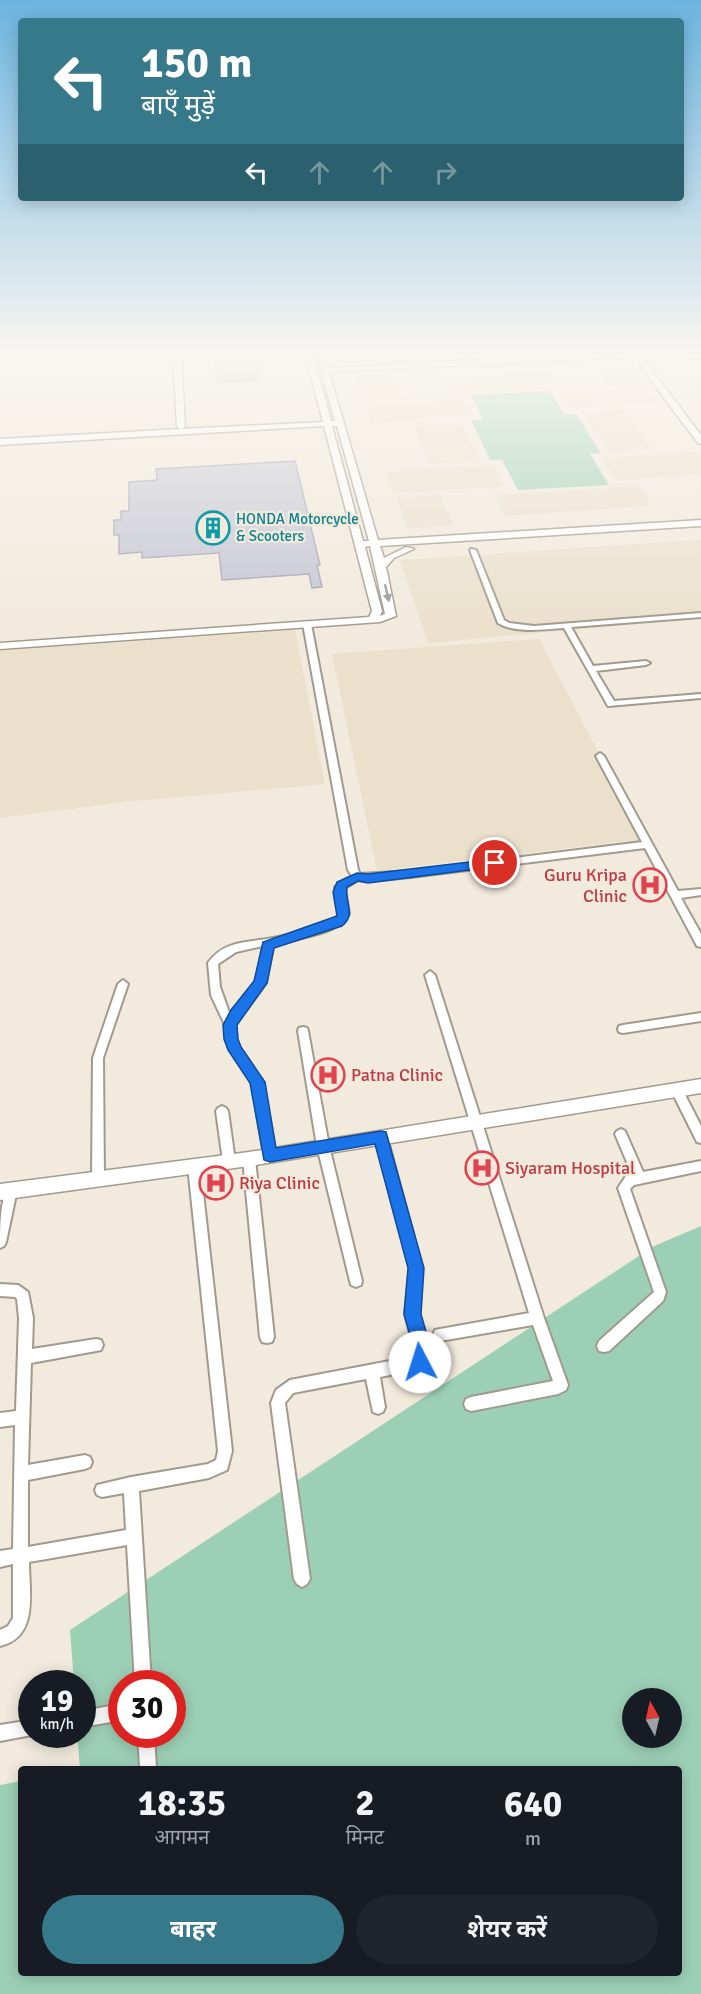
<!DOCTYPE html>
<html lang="hi">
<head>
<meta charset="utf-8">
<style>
  :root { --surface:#171b24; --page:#20242c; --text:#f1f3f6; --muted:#9ea1a6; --accent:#36798a }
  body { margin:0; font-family:Signika,"Noto Sans Devanagari",sans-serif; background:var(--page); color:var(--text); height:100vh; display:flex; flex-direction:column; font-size:22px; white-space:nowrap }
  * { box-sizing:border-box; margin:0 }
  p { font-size:20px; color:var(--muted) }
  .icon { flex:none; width:33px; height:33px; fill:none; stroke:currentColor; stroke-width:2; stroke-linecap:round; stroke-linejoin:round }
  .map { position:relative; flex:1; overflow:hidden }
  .side { position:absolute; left:18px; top:1766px; width:664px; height:210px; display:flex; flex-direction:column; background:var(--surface); border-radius:6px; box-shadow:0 3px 15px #0003 }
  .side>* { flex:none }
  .hud { position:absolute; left:18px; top:18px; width:666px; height:183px; border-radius:6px; box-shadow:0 3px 15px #0003; background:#36798a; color:#fff; overflow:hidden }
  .needle { width:39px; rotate:352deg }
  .tools { position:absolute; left:622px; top:1688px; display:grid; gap:12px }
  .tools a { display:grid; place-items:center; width:60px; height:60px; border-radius:50%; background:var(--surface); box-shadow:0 3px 15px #0003; font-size:30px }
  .speed { position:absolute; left:18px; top:1670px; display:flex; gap:12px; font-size:30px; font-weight:700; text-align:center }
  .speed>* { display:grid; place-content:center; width:78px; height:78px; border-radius:50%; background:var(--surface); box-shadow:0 3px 15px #0003; line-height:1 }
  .speed small { font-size:15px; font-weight:400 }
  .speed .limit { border:9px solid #d22; background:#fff; color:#111 }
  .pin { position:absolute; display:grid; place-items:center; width:51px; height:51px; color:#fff; margin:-26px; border:3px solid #fff; border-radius:50%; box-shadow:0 2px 6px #0007 }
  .me { position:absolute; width:66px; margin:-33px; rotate:355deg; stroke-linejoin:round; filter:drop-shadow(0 0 4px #0008) }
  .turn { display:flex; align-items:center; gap:21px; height:126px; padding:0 24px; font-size:27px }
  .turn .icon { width:78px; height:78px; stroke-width:2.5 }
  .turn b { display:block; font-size:42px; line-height:51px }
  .lanes { display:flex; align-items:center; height:57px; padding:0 24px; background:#0003; justify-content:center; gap:30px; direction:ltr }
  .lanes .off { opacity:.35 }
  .eta { display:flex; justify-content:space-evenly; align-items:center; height:102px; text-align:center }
  .eta b { font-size:36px; font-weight:700; line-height:42px }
  .cta { display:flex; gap:12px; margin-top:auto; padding:12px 24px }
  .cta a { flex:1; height:69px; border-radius:36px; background:var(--accent); color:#fff; font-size:24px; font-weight:700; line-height:69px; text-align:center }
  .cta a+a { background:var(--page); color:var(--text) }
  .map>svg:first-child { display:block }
</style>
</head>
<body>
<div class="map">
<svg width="701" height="1994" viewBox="0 0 701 1994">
  <rect width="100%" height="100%" fill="#f1eadd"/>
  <path fill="#eae0cc" d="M626,360L646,385L610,387L592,362Z
    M550,372L560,388L454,394L446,378Z
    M396,373L407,400L364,402L355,376Z
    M647,388L660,404L569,409L558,393Z
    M463,399L471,416L371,422L365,404Z
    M623,410L651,449L610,452L583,413Z
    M461,422L480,461L430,464L415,425Z
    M698,452L701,456V475L615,480L601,458Z
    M494,465L504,486L394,493L386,472Z
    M639,486L652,506L505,516L495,495Z
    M440,495L453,525L407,529L397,498Z
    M701,540V618L428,643L400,560Z
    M295,630L325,784L123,802L0,818V651Z
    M539,639L644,839L377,871L332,654Z"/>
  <path fill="#9cd0b6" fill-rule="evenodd" d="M550,391L564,415L576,414L601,453L590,454L609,485L518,490L502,460H490L471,420L483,419L471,395Z
    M701,1226V1994H0V1785L21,1781V1972H680V1768H80L77,1734H82V1683H74L70,1630L654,1246ZM122,1683H172V1734H122ZM633,1698H672V1737H633Z"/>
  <path fill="#c4c5d3" stroke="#a3a5b2" stroke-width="1.5" d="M216,353H249V355L261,356L262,364H258L260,380L218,382L217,369H215L212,354Z
    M295,461L320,565H317L322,587L312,588L309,574L222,580L219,553L142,558V552L119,554V535H114V520H121V511H129V482L157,480L156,469Z"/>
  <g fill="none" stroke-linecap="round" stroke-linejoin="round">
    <defs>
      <path id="street" d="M471,549L476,550L504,620L509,623L534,626L701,613V617L571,627L593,666L646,661L650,663L646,665L596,671L614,701L701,694V698L608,706L564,628C544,629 516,634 498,623L470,550Z
        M304,622L311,624L358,870L360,874L411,871L642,842L596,756L600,753L604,756L678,891L701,889V895L681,898L701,934V947L697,946L645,848L411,877L368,881L358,880L345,888L349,914C333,939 297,934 273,947L266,983L235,1025L236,1039L240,1048L263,1082L276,1155L274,1159L270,1160L266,1159L264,1155L252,1083L230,1050L226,1039L225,1025L211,995L208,963C224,940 248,943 273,938C290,935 312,929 328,923L336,918L339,914L335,887L352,876L348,870L303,624ZM263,946L256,982L230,1015L220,987L218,964L236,952Z
        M430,971L435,975L544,1318L568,1385L566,1390L558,1394L471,1411L466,1409L464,1404L466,1399L471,1397L553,1381L533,1325L440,1341L435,1340L433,1335L435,1330L440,1329L529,1313L425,975Z
        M123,980L128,984L103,1058L104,1179L102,1183L98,1184L94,1183L92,1179L93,1058L118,984Z
        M701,1013V1021L623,1033L619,1032L618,1029L619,1026L623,1025Z
        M303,1027L307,1028L308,1031L329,1146L362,1281L361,1285L356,1287L351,1285L350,1281L317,1146L298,1031L299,1028Z
        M677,1085L681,1087L701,1126V1143L697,1142L671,1090L673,1087Z
        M222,1106L226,1108L228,1111L235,1161L233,1165L229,1166L225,1165L223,1161L216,1111L218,1108Z
        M621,1129L625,1131L643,1172L701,1161V1171L634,1185L630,1189L666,1292L663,1301L609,1351L604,1352L599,1351L597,1346L599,1341L654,1292L618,1188L626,1176L632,1174L615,1134L617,1131Z
        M381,1132L385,1134L387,1137L422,1268L419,1314L430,1359L428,1364L416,1370L380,1377L385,1407L383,1412L378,1414L373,1412L366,1379L293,1393L285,1403L310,1579L307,1584L302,1587L297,1584L294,1579L271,1403L276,1390L290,1380L416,1356L405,1314L410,1268L375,1137L377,1134Z
        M249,1154L253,1155L255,1159L274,1337L272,1342L267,1343L262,1342L260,1337L243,1159L245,1155Z
        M194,1161L198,1162L200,1166L232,1451L227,1470L209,1478L139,1491L151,1683H135L127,1545L29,1562C29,1592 39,1637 0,1646V1630L8,1626L13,1618V1564L0,1567V1551L13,1549L15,1425L0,1427V1413L16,1411L19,1318L17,1299L15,1297L0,1296V1284L18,1285L28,1292L33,1318L32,1349L96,1339L101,1340L103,1345L101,1350L96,1351L31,1363L28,1465L85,1455L90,1457L92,1462L90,1467L85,1469L28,1480V1547L126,1530L124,1493L102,1497L97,1495L95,1490L97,1485L131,1477L208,1464L216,1460L218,1451L188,1166L190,1162Z
        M11,1185L15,1186L17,1190L6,1242L4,1246L0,1248C0,1227 0,1206 7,1186Z
        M122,1704V1720L82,1727V1711Z
        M32,1720V1734H37L0,1741V1725Z
        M138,1734H154L156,1768H140Z"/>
      <path id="secondary" d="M173,353H181L185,427L182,429L323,422L305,353H313L317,369L321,368L316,353H324L328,368L596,353L701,354V358L645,357L647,364L701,435V444L698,443L640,366L637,357L329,372L378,540L701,520V526L380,546L384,558L406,547L414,549L394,558L386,567L396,616L380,622L0,649V643L369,617L372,611L324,426L0,445V439L181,429L177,427ZM318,373H322L335,421H331ZM332,426H337L369,541H363ZM370,546L385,614L380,616L382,611L365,547Z
        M701,1079V1093L249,1166L0,1200V1184L249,1152Z"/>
    </defs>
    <use href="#street" stroke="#a19b8e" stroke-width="4"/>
    <use href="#secondary" stroke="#a19b8e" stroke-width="3"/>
    <use href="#street" fill="#fff" fill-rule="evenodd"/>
    <use href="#secondary" fill="#fff" fill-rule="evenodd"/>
  </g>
  <defs><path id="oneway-solid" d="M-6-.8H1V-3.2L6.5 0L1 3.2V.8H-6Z" transform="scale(1.5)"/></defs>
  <use fill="#999896" href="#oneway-solid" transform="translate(387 593) rotate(77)"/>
  <linearGradient id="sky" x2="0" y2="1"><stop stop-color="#6bb4df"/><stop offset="0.56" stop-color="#f9f6f0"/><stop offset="1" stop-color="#f9f6f0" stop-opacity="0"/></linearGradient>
  <rect width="701" height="632" fill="url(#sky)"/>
  <path fill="#1a73e8" stroke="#114b97" stroke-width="1.5" d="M495,859L500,860V866L368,883L358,881L347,887C344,903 357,914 342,926L274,948L267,983L237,1025L238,1039L241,1047L265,1082L276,1148L381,1131L386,1132L424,1268L421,1314L432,1353L427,1368L420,1370L414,1368L412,1362L415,1353L404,1314L408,1268L375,1144L270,1162L264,1160L250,1083L228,1050L224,1039L223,1025L231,1010L254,981L263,942L337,916L333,892L337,882L357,873L368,874Z"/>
  <defs>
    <symbol id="building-ring" viewBox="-11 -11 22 22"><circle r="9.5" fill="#f1eadd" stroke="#0f9aa8" stroke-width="1.5"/><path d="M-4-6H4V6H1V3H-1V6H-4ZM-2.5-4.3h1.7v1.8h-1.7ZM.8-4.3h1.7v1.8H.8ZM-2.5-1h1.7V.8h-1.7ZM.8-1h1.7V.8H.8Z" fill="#0f9aa8"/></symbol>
    <symbol id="hospital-ring" viewBox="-11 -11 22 22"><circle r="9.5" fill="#f1eadd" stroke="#e0444e" stroke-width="1.5"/><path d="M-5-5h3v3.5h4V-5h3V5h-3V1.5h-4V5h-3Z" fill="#e0444e"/></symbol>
  </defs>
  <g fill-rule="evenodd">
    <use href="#building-ring" x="194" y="509" width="38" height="38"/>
    <use href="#hospital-ring" x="631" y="866" width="38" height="38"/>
    <use href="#hospital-ring" x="309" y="1056" width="38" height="38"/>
    <use href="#hospital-ring" x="463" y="1149" width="38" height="38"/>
    <use href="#hospital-ring" x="197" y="1164" width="38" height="38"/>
  </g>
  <g text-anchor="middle" stroke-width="4.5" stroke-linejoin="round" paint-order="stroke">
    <g font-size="15" fill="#0d838f" stroke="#f1eadd" text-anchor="start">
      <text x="236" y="524">HONDA Motorcycle<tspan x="236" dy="17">&amp; Scooters</tspan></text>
    </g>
    <g font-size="18" fill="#be3a42" stroke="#f1eadd" text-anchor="start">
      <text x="627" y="881" text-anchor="end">Guru Kripa<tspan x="627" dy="21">Clinic</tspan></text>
      <text x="351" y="1081">Patna Clinic</text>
      <text x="505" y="1174">Siyaram Hospital</text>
      <text x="239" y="1189">Riya Clinic</text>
    </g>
  </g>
</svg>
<div class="tools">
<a><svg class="needle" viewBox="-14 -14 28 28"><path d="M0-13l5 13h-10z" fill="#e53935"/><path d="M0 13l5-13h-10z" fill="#9ea1a6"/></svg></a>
</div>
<div class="speed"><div>19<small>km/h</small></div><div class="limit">30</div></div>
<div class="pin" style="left:495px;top:863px;background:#d93025"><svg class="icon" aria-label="arrive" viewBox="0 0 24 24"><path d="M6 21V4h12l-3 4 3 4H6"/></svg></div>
<svg class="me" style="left:420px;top:1362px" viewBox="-20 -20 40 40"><circle r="19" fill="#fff"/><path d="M0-13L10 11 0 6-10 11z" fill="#1a73e8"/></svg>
<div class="hud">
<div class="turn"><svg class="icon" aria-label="left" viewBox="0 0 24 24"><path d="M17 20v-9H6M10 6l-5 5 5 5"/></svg><div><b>150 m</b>बाएँ मुड़ें</div></div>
<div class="lanes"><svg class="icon" aria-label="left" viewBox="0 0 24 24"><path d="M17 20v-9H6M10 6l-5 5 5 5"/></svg><svg class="icon off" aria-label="ahead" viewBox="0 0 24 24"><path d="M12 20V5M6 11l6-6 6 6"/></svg><svg class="icon off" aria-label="ahead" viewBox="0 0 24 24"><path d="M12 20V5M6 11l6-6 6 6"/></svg><svg class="icon off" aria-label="right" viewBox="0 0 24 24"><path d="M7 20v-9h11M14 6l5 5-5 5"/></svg></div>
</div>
<section class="side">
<div class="eta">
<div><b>18:35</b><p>आगमन</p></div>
<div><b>2</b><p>मिनट</p></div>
<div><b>640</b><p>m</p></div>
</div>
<div class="cta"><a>बाहर</a><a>शेयर करें</a></div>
</section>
</div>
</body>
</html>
